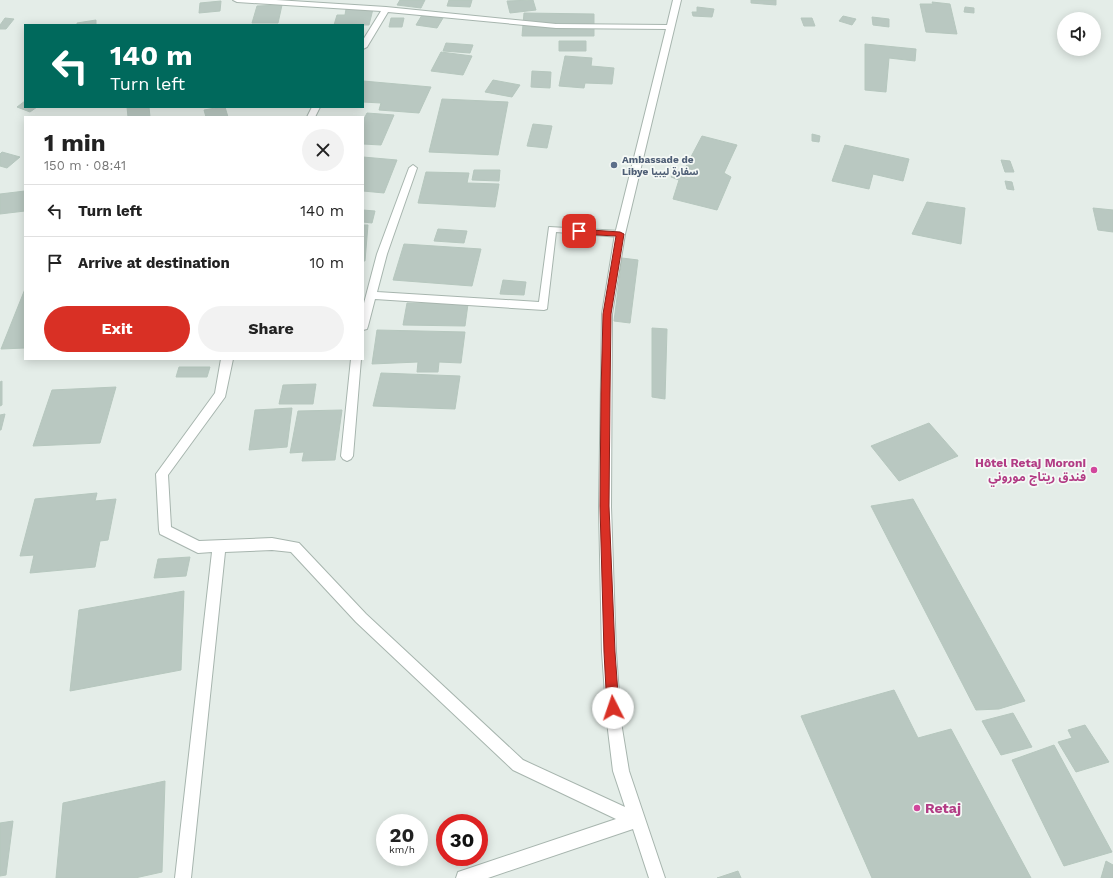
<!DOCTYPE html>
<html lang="en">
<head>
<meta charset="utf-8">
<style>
  :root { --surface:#fff; --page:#f2f2f2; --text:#222; --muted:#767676; --line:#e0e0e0; --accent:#d93025 }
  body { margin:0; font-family:"Work Sans","Noto Sans Arabic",sans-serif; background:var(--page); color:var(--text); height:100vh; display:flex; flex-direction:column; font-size:15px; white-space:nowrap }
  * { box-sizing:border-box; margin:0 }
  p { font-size:13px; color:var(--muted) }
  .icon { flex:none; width:22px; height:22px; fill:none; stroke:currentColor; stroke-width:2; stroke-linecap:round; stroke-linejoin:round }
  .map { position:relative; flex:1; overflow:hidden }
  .details { position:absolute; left:24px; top:116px; width:340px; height:244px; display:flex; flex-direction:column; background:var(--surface); border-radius:0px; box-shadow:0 2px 10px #0003 }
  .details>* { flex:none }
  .banner { position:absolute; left:24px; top:24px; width:340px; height:84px; border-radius:0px; box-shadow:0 2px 10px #0003; background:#00695c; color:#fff; overflow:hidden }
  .controls { position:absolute; left:1057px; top:12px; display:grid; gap:8px }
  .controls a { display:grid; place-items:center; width:44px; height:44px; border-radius:50%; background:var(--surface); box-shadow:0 2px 10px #0003; font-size:20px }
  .speed { position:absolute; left:376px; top:814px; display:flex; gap:8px; font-size:20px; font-weight:700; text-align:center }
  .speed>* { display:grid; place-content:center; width:52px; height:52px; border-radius:50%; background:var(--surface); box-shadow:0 2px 10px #0003; line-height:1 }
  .speed small { font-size:10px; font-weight:400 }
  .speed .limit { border:6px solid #d22; background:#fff; color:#111 }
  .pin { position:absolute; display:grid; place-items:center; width:34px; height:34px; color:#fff; margin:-17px; border-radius:8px; box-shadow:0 2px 6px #0006 }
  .me { position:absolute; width:44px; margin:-22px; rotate:356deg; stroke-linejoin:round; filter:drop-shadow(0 0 3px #0008) }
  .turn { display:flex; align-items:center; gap:14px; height:84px; padding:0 20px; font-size:18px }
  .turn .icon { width:52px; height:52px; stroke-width:2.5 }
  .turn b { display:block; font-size:28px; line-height:34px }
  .round { display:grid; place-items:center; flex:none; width:42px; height:42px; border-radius:21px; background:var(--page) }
  .summary { display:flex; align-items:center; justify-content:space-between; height:68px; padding:0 20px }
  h1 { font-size:24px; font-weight:700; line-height:30px }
  .button { display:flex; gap:8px; margin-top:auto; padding:8px 20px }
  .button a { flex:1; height:46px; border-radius:24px; background:var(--accent); color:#fff; font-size:16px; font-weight:700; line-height:46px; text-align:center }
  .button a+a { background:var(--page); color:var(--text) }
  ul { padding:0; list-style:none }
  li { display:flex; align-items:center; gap:12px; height:52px; padding:0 20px; border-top:1px solid var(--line) }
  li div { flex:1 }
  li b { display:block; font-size:15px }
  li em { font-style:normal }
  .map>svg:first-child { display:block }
</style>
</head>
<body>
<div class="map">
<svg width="1113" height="878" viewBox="0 0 1113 878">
  <rect width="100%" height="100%" fill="#e4ede8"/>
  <path fill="#b9c8c1" stroke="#b6c7be" d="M400,0H425L421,8L397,5Z
    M449,0H472L470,7L447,6Z
    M533,0L536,10L510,13L507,1Z
    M751,0H776V5L751,3Z
    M221,1L220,11L199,13L200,3Z
    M932,2L950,4L957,34L926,32L920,4H933Z
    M282,5L278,23H252L257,6Z
    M697,7L714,9L712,17L693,16L692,12H697Z
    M965,7L974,8V13L964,12Z
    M346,9H373L369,25H334L337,15H345Z
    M524,13L594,14V36H522Z
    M422,15L443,18L437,28L416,25Z
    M843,16L856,19L852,25L839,21Z
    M872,17L889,19V27L873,25Z
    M5,18L14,19L6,29H0V25Z
    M391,18H404L402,27H389Z
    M801,18H812L815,26H804Z
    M96,20V25H77V23Z
    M559,41H586V51H559Z
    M446,43L473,45L470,53L443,51Z
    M865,44L916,49L915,61L889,58L886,92L865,90Z
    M441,52L472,56L463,75L431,71Z
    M565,56L592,58L591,66L614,68L612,84L585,83L584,88L559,86Z
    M532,71L551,72L550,88L531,87Z
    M493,80L520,85L512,97L485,92Z
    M363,81L431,87L419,113L379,110L381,103L363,102Z
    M442,99L508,102L498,155L429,152Z
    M25,101V107H37L30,112L17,107Z
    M127,107H149L150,117H128Z
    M221,107H225L228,117H206L204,110Z
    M367,113L394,115L381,145L363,144V121Z
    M533,124L552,126L547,148L527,146Z
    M812,134L820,136L819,142L812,141Z
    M702,136L737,145L724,173L731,177L717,210L673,199L679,180L671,177L676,170L683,172Z
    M845,145L909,159L903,181L873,174L869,189L832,181Z
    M2,152L20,157L7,168L0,166V154Z
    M363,157L397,160L384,193L363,191Z
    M1001,160L1010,161L1014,172H1005Z
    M474,170H500L499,181L472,180Z
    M426,172L469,173L467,183L499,184L495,207L418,203Z
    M1005,181L1012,182L1014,190L1007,189Z
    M25,191V211L0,214V194Z
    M927,202L965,208L961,244L912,234Z
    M1093,208L1113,210V232L1098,230Z
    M363,210L375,211L372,223L363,222Z
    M363,225H368L365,261H363Z
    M438,229L467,231L464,243L434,241Z
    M404,244L481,249L472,286L393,280Z
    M622,258L638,260L630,323L614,321Z
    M503,280L526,282L524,295L500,294Z
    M25,289V348L1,349Z
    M407,303L468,304L465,326L403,325Z
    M652,328L667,329L665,399L652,397Z
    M377,330L465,332L461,363L439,362L438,372H417L418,362L372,364Z
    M179,367H210L207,377H176Z
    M381,373L460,376L455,409L373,406Z
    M2,381V405L0,406V382Z
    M316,384L313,404H279L283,385Z
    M116,387L100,443L33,446L52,390Z
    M292,408L287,447L249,450L255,410Z
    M342,410L335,460L302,461L304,452L290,453L298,411Z
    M5,414L1,430H0V415Z
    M929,423L958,456L899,481L871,446Z
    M97,493L95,501L116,499L108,540L100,541L95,567L30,573L34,555L20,556L35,499Z
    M913,499L1025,701L999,709L976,710L871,506Z
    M190,557L186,576L154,578L158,559Z
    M184,591L181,670L70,691L79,610Z
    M894,690L918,738L951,729L1031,878H872L801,716Z
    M1013,713L1032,747L1001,755L982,721Z
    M1085,725L1109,762L1076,772L1058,742L1072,738L1068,730Z
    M1054,745L1112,852L1064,866L1012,760Z
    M165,781L162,872L135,878H56L63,803Z
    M13,821L6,875L0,876V823Z
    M1106,861L1113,865V878H1101Z
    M738,871L741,878H717Z"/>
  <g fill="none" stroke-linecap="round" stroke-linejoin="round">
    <defs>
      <path id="lane" d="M413,165L417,168L387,254L377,292L539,302L549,227L620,231L625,234L620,237L556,232L547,309L544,310L375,299L368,326L367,329L363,330V307L377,254L409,168Z
        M351,359H361L353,456L351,459L347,461L343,459L341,456Z"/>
      <path id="street" d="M233,0H276L386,7L556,24L667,25L673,0H681L625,234L612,314L611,507L616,652L621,722L629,771L665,878H649L633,829L488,878H456L458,872L464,870L616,819L513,770L356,622L291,552L272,550L225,552L191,878H175L212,552L198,553L160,534L159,530L156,474L215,393L221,359H233L225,397L168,475L171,527L199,541L272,538L299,543L366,614L523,760L625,807L613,771L607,722L602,652L599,507L602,314L615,234L666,29L556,28L388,12L367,47L363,49V40L381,11L237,2Z
        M312,107H320L315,117H307Z"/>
    </defs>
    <use href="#lane" stroke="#a7b5ae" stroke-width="2"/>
    <use href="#street" stroke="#a7b5ae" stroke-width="2"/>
    <use href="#lane" fill="#fff" fill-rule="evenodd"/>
    <use href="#street" fill="#fff" fill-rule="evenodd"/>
  </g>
  <path fill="#d93025" stroke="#8d1f18" d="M577,229L620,232L624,234L611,314L610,393L609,506L615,652L619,708L617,712L613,714L609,712L607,708L604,652L600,506L601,393L603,314L616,236L579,234L577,233Z"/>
  <circle fill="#5c6f8a" stroke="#f5f9f6" stroke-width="1.5" cx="614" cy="165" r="4"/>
  <g fill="#d1479c" stroke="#f5f9f6" stroke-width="1.5">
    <circle cx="1094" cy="470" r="4"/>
    <circle cx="917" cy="808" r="4"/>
  </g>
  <g text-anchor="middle" stroke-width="3.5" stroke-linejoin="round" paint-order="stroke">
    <g font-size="10" font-weight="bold" fill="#4e5e75" stroke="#f5f9f6" text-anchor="start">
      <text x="622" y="163">Ambassade de<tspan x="622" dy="12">Libye سفارة ليبيا</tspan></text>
    </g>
    <g font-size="12" font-weight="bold" fill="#b23c85" stroke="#f5f9f6" text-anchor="end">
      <text x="1086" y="467">Hôtel Retaj Moroni<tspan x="1086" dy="14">فندق ريتاج موروني</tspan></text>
    </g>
    <g font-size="14" font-weight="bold" fill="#b23c85" stroke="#f5f9f6" text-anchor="start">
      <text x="925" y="813">Retaj</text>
    </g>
  </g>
</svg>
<div class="controls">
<a><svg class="icon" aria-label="sound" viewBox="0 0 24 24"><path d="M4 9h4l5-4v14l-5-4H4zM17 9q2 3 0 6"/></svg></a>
</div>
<div class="speed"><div>20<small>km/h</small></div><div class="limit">30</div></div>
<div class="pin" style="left:579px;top:231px;background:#d93025"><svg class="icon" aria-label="arrive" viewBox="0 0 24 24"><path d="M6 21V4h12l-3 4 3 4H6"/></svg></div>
<svg class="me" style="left:613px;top:708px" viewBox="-20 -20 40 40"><circle r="19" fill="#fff"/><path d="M0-13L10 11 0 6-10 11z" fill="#d93025"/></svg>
<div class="banner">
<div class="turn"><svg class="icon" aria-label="left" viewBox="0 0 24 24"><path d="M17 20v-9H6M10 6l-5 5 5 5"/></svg><div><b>140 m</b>Turn left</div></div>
</div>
<section class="details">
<div class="summary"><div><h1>1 min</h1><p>150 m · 08:41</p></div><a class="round"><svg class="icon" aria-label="close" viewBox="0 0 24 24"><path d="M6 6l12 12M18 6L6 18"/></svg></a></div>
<ul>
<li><svg class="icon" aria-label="left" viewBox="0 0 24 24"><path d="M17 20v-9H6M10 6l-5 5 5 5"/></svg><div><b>Turn left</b></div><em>140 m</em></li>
<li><svg class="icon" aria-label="arrive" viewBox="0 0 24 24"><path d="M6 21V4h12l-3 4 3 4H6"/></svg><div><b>Arrive at destination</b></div><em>10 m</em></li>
</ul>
<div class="button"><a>Exit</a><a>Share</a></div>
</section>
</div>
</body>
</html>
